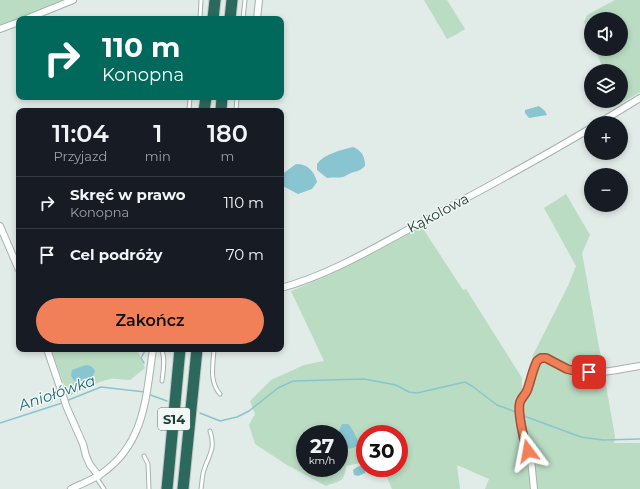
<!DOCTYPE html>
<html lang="pl">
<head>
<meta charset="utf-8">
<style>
  :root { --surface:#171b24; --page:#20242c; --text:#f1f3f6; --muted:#9ea1a6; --line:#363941; --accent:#f18059 }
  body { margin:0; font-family:Montserrat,sans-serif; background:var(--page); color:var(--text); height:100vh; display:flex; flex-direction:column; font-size:15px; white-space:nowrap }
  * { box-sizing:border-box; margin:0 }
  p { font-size:13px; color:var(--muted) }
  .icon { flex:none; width:22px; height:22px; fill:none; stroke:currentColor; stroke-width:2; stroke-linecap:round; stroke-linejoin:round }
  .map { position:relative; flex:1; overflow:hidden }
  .drawer { position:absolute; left:16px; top:108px; width:268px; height:244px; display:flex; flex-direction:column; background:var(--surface); border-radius:8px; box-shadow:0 2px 6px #0003 }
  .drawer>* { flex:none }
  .banner { position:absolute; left:16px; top:16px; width:268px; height:84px; border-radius:8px; box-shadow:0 2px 6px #0003; background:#00695c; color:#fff; overflow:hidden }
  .fabs { position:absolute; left:584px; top:12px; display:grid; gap:8px }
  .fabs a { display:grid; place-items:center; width:44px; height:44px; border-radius:50%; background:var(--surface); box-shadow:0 2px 6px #0003; font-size:20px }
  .speed { position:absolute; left:296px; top:425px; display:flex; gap:8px; font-size:20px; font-weight:700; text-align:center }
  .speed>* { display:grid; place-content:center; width:52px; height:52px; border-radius:50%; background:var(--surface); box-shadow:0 2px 6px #0003; line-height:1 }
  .speed small { font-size:10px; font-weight:400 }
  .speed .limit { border:6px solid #d22; background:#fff; color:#111 }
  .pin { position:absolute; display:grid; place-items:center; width:34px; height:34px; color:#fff; margin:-17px; border-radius:8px; box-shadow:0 2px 6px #0006 }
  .me { position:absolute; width:44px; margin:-22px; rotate:347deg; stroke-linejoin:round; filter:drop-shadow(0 0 3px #0008) }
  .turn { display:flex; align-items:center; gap:14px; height:84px; padding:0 20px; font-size:18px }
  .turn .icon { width:52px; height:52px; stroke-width:2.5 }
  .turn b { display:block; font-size:28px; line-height:34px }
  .eta { display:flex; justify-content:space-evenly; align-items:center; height:68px; text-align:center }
  .eta b { font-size:24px; font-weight:600; line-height:28px }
  .primary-button { display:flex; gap:8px; margin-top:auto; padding:8px 20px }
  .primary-button a { flex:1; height:46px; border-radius:24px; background:var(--accent); color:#111; font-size:16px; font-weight:600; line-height:46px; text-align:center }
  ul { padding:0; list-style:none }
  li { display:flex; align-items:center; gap:12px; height:52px; padding:0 20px; border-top:1px solid var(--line) }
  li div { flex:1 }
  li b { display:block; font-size:15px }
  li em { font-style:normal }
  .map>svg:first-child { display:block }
</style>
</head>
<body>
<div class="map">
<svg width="640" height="489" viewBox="0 0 640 489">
  <rect width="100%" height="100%" fill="#e1ebe7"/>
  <path fill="#badcc3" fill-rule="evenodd" d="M0,0H65L0,26Z
    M424,0H447L465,29L457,34L447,39Z
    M615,0H640V92L618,105L616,101H621V71H604L595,49H621V19H591V40L584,22L587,15Z
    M566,194L590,235L582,253L603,369L577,370L552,359L543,354L532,357L568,286L576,266L544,208Z
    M422,227L463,290L466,289L522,378V388L529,390L539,363L544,360C567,375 578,376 604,374L615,437L614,443H640V489H485L489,479L457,465L460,489H392L383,468H399V434H365V462L346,466C344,483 341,480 326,486L287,465L255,444L249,425L255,414L250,401L271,380L304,365L324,361L291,291L330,275ZM305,434H339V468H305Z
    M51,349H137L145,368L130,380C124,380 116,378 110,379C95,382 83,391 68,396Z"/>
  <path fill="#89c5d0" d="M539,106L545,111L547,115L529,118L525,113V110Z
    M353,147C362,151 365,156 365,166C357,173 359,170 351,173C348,174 346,176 343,177C338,178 332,177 327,178L317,170V164C324,154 341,150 353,147Z
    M296,164C308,164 314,171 317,182L312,189L298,194L281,185V175Z
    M86,365C90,365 93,367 95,371L93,376L83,381H74L71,376L72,370Z
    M342,424H348C352,427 358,440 359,445C352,450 344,450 339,443V431Z
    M363,465L365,466V468H367L365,473L358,476L354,475L353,470L357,467Z"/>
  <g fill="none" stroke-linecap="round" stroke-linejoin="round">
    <path stroke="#89c5d0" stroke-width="1.5" d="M144,363L141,358L146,349
      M148,394L167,401
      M66,401L101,387L145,392
      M200,413L220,421L237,417L249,411L278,388L293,381L364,379L396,385L409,392L417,393L465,382L472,386L497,405L516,412
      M524,416L581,437L603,440L640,439
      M0,423L62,403"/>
    <defs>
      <path id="lane" d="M200,19L201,0
        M243,19L245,0
        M189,111L190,97
        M236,111L237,97
        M161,349C166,357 163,372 162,381
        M214,349C213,366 209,381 220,394
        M144,456L148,464L149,489
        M96,477L104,489
        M201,489C202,483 202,476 204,470C209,454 216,449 210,431"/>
      <path id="street" d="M26,19L73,0
        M257,19L259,0
        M0,29L19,22
        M599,123L640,98
        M0,226L19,270
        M281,288C332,274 377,246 424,221C480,191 536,161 591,128
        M47,349L67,408L83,444L86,456L90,465L99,476
        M71,489C81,484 92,480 101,474C145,444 146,397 153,349
        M534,489L531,459L525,443L522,426L520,420V402L527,390L537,361C539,360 540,358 542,358C546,357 567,369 574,371C595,376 619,369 640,366"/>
      <path id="highway" d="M213,19L215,0
        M230,19L232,0
        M204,111L206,97
        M221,111L222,97
        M167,489L180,349
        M183,489L197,349"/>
    </defs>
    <use href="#lane" stroke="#a4b3ae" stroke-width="5"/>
    <use href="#street" stroke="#a4b3ae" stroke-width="8"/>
    <use href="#highway" stroke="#c1c8c6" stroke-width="13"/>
    <use href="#lane" stroke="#fff" stroke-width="3"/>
    <use href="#street" stroke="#fff" stroke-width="6"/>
    <use href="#highway" stroke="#2d685c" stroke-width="11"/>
  </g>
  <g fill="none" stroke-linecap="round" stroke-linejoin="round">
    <defs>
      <path id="route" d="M528,451C524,442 517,411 520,402C522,397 527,393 528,388C531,379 533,369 537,361L541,358H546L567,369L580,372H589"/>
    </defs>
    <use href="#route" stroke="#9d533a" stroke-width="10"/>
    <use href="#route" stroke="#f18059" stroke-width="7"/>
  </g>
  <g text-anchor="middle" stroke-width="3" stroke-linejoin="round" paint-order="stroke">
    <rect fill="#f1f8f5" stroke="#5f746f" stroke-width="1" x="158" y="408" width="32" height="22" rx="3"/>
    <g font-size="13" font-weight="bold" fill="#213c35">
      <text x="174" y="424">S14</text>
    </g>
    <g font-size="14" fill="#213c35" stroke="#f1f8f5">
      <text transform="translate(438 213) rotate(-28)" y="5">Kąkolowa</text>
    </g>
    <g font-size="15" font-style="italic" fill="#1c6777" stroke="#f1f8f5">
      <text transform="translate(57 393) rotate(-19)" y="5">Aniołówka</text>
    </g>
  </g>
</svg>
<div class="fabs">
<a><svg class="icon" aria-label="sound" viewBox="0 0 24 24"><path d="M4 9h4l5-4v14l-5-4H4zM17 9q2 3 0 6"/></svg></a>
<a><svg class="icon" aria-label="layers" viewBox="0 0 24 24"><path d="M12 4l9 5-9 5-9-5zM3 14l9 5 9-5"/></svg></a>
<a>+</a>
<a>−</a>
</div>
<div class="speed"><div>27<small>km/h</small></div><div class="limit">30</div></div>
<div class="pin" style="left:589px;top:372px;background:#d93025"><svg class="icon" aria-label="arrive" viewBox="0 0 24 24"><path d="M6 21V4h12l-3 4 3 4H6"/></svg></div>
<svg class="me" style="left:528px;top:451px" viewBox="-20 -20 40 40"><path d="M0-17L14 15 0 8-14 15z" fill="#f18059" stroke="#fff" stroke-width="4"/></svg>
<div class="banner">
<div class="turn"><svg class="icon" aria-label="right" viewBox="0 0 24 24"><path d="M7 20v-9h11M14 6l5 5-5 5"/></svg><div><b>110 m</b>Konopna</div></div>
</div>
<section class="drawer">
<div class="eta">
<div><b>11:04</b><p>Przyjazd</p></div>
<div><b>1</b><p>min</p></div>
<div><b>180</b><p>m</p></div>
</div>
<ul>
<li><svg class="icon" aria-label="right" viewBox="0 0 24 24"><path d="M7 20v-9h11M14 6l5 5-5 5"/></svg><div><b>Skręć w prawo</b><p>Konopna</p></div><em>110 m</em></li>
<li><svg class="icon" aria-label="arrive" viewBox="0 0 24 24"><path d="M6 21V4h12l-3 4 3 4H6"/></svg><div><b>Cel podróży</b></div><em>70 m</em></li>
</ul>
<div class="primary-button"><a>Zakończ</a></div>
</section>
</div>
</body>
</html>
